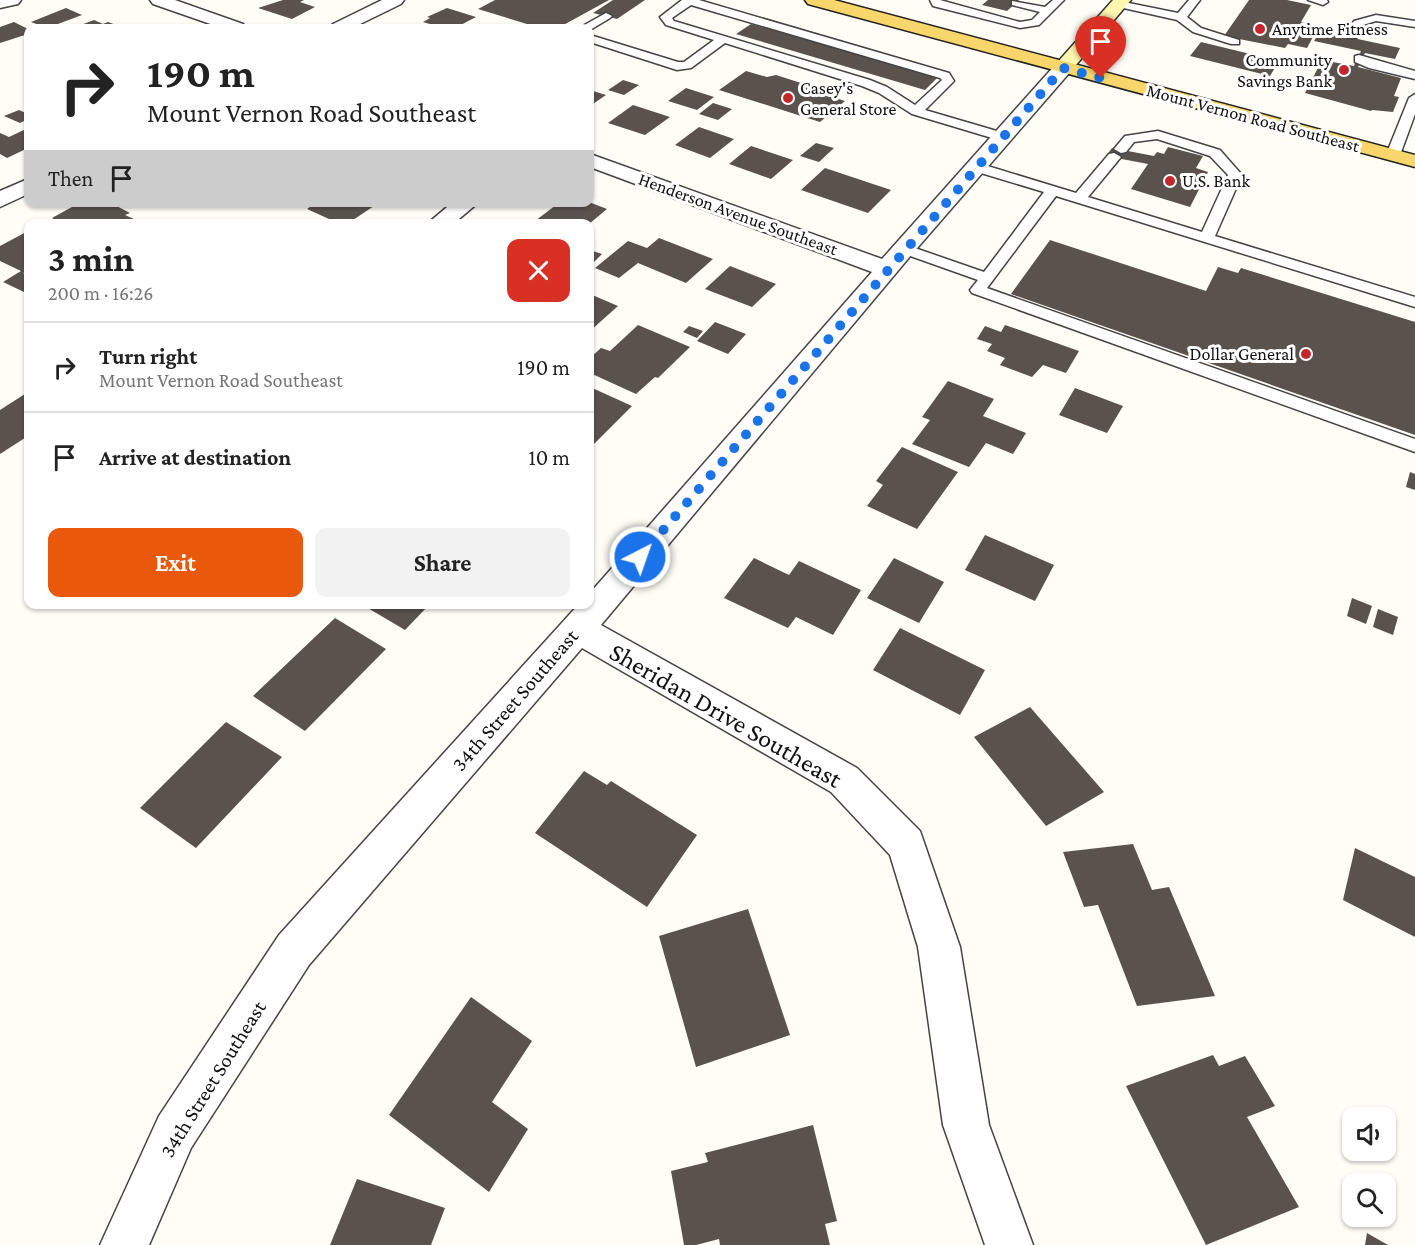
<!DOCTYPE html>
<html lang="en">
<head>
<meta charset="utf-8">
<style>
  :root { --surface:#fff; --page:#f2f2f2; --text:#222; --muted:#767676; --line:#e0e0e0; --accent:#ea580c }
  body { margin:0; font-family:"Crimson Pro",serif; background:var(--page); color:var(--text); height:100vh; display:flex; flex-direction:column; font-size:22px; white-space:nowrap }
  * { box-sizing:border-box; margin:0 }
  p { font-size:20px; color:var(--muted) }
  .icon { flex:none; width:33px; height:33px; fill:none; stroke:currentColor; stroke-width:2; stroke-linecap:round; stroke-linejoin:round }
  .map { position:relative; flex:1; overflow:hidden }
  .panel { position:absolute; left:24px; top:219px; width:570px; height:390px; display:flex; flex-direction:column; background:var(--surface); border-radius:12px; box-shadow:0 2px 4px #0004 }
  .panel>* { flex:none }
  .top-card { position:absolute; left:24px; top:24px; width:570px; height:183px; border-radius:12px; box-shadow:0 2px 4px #0004; background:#fff; color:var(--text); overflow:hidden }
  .tools { position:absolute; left:1342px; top:1107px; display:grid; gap:12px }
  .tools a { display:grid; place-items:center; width:54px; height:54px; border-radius:12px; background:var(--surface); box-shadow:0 2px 4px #0004; font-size:30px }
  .pin { position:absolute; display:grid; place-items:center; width:51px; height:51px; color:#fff; margin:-62px -26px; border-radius:50% 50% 50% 0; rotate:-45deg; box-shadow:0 0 6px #0007 }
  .pin .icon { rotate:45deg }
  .me { position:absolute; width:66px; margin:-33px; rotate:41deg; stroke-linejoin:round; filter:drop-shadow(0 0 4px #0008) }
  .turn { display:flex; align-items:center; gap:21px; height:126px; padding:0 24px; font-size:27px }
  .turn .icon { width:78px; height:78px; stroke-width:2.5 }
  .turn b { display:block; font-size:42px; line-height:51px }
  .then { display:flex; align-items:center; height:57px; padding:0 24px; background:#0003; gap:12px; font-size:22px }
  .round { display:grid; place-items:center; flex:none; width:63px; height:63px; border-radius:12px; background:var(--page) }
  .summary { display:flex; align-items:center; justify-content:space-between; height:102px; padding:0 24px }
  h1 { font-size:36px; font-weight:700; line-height:45px }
  .cta { display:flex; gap:12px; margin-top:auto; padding:12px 24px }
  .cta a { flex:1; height:69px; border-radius:12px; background:var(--accent); color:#fff; font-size:24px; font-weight:700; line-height:69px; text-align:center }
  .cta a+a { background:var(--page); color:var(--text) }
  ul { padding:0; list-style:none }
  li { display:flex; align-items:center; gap:18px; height:90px; padding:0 24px; border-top:2px solid var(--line) }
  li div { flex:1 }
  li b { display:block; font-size:22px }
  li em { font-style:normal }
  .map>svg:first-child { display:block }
</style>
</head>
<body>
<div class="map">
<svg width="1415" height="1245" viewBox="0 0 1415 1245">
  <rect width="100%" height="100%" fill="#fffdf5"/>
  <path fill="#5a524d" d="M283,0H304L300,2L315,7L292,19L258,8Z
    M495,0H609L558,28H540L478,9Z
    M613,0H645L617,19L593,13Z
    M988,0H1019L1007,11L982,5Z
    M1249,0H1287L1311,5L1301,22L1319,26L1307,48L1288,44L1285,48L1224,36Z
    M66,8L82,15L47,28L31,22Z
    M447,8L476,17L455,28H444L423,22L430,18L427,17Z
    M94,20L103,24L108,22L119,26L113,28H73Z
    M14,22L28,29V34L0,43V27Z
    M751,24L938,77L925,90L736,34Z
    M1320,31L1400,48L1395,59L1365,53L1358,67L1401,78L1394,96L1399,97L1393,112L1372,110L1371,111L1305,93L1322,60L1354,66L1361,51L1314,41Z
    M1201,42L1279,61L1270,76L1190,56Z
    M746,71L767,77L776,75L823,90L821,91L825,92L823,94L845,101L820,122L719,90Z
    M623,80L639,85L624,95L608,90Z
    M686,88L714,97L697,110L668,101Z
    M590,90L606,95L590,106Z
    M713,103L732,109L718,120L699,114Z
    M633,105L670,117L645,135L608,123Z
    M19,110L28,114V119L20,123L4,116Z
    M699,127L734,139L710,158L675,145Z
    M26,129L28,130V148L7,158L0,154V133L9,137Z
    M816,143L834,148L819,162L800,156Z
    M751,146L793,160L771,179L729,164Z
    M1168,147L1203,156L1196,168L1208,172L1190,207L1131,189L1148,164L1106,156L1112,148L1154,156L1157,152L1164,154Z
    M825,168L891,190L868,213L801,190Z
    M81,202H109L130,213L125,215L134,219L127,224H63L52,218Z
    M317,202H380L347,224H340L307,209Z
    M560,202H589L607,209L589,224H531Z
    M28,231V271L23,273L28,276V289L24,292L3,282L21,271L0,261V246Z
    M659,238L713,259L686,283L638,263L619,278L595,268L628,241L647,248Z
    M1050,240L1206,291L1218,267L1238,273L1241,268L1415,322V435L1011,294Z
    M590,250L602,254L594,262L590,260Z
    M730,266L776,284L752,307L705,289Z
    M590,294L618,306L590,331Z
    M715,322L746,334L728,354L697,341Z
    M638,325L690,347L658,378L655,377L636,394L590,373V358L601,348L610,351Z
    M1005,325L1079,351L1066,373L1043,365L1032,377L1000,365L1005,358L987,351L992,344L977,339L985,326L1001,332Z
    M689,326L703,331L697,338L683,332Z
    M948,381L994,399L983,416L1026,433L1013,454L986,443L969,467L912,444L930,420L922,417Z
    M590,387L632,406L590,448Z
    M1075,388L1123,406L1107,433L1059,415Z
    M28,392V436L0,454V410Z
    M902,447L958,472L917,529L867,506L883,485L876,481Z
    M1410,472L1415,474V490L1406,487Z
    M985,535L1054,565L1035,601L965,570Z
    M754,558L789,575L799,561L861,590L833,635L796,617L788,628L724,598Z
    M894,558L944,582L919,623L867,598Z
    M1352,598L1372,606L1366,624L1347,616Z
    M361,604H430L405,630Z
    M1378,609L1398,617L1393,635L1373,627Z
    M335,618L386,649L305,731L253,696Z
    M900,628L985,670L960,715L873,670Z
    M1030,707L1104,792L1046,826L974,737Z
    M226,722L282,757L196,848L140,808Z
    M584,771L607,785L611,781L697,835L647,907L535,833Z
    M1133,844L1152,890L1169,887L1215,996L1137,1006L1098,905L1084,907L1063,852Z
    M1355,848L1415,877V937L1343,900Z
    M748,909L790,1035L696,1067L659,936Z
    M471,997L532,1041L492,1102L528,1129L489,1192L389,1115Z
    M1213,1055L1219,1066L1245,1056L1275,1106L1247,1117L1299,1207L1206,1245L1126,1086Z
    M813,1125L837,1221L825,1224L830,1245H720L719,1239L696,1245H684L671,1171L708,1162L705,1153Z
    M357,1179L445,1208L431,1245H330Z
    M1367,1233L1388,1245H1365Z"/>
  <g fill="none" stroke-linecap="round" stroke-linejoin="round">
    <defs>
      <path id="lane" d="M682,0H699L949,73L954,81L925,110L1007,134L1009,137L1002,141L912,114L879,93L862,86L725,43L691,68L677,70L590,42V35L678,62H684L714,40L666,25L660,17ZM691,5L940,78L942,80L915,105L887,87L870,80L674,21L672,18Z
        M930,0H940L1020,22L1032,20L1040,12L1012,5V1L1045,7L1053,0H1064L1039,25L1020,28L933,6Z
        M1189,0H1200L1187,17L1201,28L1239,40V44H1231L1193,32L1177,20L1119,7L1114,4L1119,1L1178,13Z
        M1308,0H1327L1328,2L1323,5Z
        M606,13L612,16L610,18L590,30L579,28Z
        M1376,15L1415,21V27L1376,21L1363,25L1356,38H1348L1346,36L1354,21Z
        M1359,55L1415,71V79L1369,68L1355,62V56Z
        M1415,94V114L1400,155L1393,159L1388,158L1386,155L1409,98Z
        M1158,131L1220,150L1242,175L1215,236L1415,297V307L1056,196L987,288L1415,439V452L972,293L970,290L978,280L899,252L897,249L899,246H909L984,272L1044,192L971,170L969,167L971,164H981L1076,193L1109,154L1114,153L1121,157L1088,197L1202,232L1228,175L1210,156L1157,139L1134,142L1126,152L1121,153L1114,149L1125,136Z"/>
      <path id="street" d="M0,0H21L18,4L0,8Z
        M150,0H175L243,24L246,28H222L153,4Z
        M382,0H404L401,4L352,28H330L333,24Z
        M1063,62L1070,64L1072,68L1070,72L912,254L601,625L857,768L920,831L960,947L989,1125L1033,1245H985L943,1125L918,947L890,855L831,792L582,648L309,965L191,1148L149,1245H100L159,1116L279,935L579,604H590V593L872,272L590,167V154L882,259L1056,64Z
        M28,179V194L0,207V191Z
        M453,202H479L453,224H427Z"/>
      <path id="secondary" d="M1113,0H1131L1070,72H1056L1054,68L1056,64Z"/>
      <path id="primary" d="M805,0H834L1415,155V167L808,4Z"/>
    </defs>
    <use href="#lane" stroke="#444" stroke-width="3"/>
    <use href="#street" stroke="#444" stroke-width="3"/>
    <use href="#secondary" stroke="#333" stroke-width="3"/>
    <use href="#primary" stroke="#222" stroke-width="3"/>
    <use href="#lane" fill="#fff" fill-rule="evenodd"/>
    <use href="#street" fill="#fff" fill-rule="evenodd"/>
    <use href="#secondary" fill="#fff6b0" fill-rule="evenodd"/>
    <use href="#primary" fill="#f9d66b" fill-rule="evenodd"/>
  </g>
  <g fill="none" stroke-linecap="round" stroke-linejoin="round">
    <path stroke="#1a73e8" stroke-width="10" stroke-dasharray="0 18" d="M640,557L1063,68L1101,78"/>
  </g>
  <g fill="#c4262e" stroke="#fff" stroke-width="2">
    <circle cx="1260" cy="29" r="6"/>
    <circle cx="1344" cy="70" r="6"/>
    <circle cx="788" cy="98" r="6"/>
    <circle cx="1170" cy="181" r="6"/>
    <circle cx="1306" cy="354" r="6"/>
  </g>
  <g text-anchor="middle" stroke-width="6" stroke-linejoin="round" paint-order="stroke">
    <g font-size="18" fill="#111" stroke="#fff" text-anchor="start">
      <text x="1272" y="35">Anytime Fitness</text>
      <text x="1332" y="66" text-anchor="end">Community<tspan x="1332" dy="21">Savings Bank</tspan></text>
      <text x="800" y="94">Casey's<tspan x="800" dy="21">General Store</tspan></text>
      <text x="1182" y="187">U.S. Bank</text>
      <text x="1294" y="360" text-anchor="end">Dollar General</text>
    </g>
    <g font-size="18" fill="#111" stroke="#fff">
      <text transform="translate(1253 118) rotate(15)" y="6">Mount Vernon Road Southeast</text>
      <text transform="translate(738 214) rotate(20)" y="6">Henderson Avenue Southeast</text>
    </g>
    <g font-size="21" fill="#111" stroke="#fff">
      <text transform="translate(515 700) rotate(-49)" y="7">34th Street Southeast</text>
      <text transform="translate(213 1079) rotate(-58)" y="7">34th Street Southeast</text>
    </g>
    <g font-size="26" fill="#111" stroke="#fff">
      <text transform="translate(726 715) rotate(30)" y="9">Sheridan Drive Southeast</text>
    </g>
  </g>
</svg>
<div class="tools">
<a><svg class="icon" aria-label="sound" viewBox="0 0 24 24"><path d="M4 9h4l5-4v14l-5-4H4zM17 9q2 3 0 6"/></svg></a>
<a><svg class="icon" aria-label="search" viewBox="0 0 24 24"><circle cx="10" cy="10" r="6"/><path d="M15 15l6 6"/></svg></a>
</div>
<div class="pin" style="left:1101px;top:78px;background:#d93025"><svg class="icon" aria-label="arrive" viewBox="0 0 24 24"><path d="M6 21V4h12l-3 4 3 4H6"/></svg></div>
<svg class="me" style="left:640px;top:557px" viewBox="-20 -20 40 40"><circle r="17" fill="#1a73e8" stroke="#fff" stroke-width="3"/><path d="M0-11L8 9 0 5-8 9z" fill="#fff"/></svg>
<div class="top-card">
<div class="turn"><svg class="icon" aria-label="right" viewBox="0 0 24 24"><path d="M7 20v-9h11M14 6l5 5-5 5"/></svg><div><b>190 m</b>Mount Vernon Road Southeast</div></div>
<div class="then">Then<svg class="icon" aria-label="arrive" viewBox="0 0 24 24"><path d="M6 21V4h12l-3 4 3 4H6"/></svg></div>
</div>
<section class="panel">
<div class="summary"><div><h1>3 min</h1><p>200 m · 16:26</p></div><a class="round" style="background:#d93025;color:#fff"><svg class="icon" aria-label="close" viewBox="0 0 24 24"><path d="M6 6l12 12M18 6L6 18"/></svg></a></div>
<ul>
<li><svg class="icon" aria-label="right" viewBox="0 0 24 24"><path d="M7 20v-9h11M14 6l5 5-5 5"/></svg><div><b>Turn right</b><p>Mount Vernon Road Southeast</p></div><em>190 m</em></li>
<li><svg class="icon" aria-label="arrive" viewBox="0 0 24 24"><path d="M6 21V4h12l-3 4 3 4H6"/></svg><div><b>Arrive at destination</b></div><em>10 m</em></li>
</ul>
<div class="cta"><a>Exit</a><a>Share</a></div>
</section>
</div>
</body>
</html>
